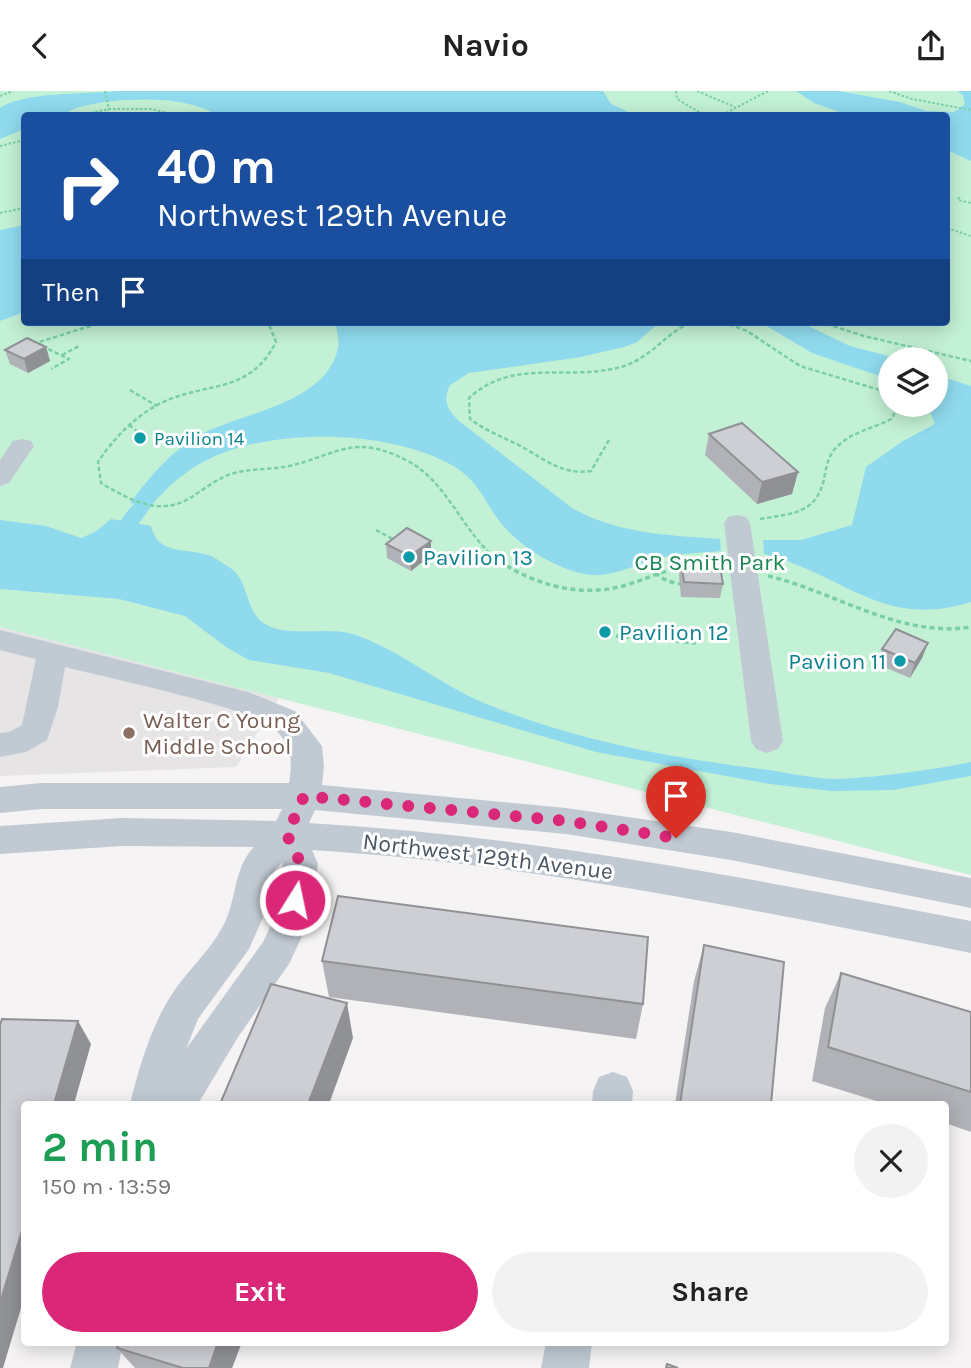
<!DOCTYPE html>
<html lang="en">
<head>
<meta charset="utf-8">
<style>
  :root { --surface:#fff; --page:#f2f2f2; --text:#222; --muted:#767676; --accent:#db2777 }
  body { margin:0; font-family:Karla,sans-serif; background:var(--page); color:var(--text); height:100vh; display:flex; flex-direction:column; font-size:26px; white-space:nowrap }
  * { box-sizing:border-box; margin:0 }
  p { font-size:23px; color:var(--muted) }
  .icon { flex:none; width:38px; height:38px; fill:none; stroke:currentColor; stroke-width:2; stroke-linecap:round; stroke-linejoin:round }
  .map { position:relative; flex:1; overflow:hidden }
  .details { position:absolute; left:21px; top:1010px; width:928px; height:245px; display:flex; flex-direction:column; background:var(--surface); border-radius:7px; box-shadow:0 4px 18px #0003 }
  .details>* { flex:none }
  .guide { position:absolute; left:21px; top:21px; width:929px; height:214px; border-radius:7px; box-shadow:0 4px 18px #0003; background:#1a4fa0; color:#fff; overflow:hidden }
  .fabs { position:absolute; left:878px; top:256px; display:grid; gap:14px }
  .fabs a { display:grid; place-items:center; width:70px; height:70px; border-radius:50%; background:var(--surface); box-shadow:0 4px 18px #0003; font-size:35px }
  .pin { position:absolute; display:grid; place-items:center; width:60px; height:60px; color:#fff; margin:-72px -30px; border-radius:50% 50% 50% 0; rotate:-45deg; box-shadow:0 0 7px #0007 }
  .pin .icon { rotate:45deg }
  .me { position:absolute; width:77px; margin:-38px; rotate:10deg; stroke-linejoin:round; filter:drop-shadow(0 0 5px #0008) }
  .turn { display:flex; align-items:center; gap:24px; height:147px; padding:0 21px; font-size:32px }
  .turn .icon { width:91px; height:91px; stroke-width:2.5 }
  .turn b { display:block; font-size:49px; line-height:60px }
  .then { display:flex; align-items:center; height:66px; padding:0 21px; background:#0003; gap:14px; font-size:26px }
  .round { display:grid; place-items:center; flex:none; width:74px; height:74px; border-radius:37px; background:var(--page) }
  .head { display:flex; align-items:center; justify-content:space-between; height:119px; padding:0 21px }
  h1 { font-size:42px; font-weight:700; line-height:52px; color:#1e9e55 }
  .action { display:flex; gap:14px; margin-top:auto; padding:14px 21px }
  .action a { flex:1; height:80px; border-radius:42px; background:var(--accent); color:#fff; font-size:28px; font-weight:700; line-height:80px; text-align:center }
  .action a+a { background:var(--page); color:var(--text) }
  header { display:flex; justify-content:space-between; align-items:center; height:91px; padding:0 21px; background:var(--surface); font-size:32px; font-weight:700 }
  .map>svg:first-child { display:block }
</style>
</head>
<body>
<header><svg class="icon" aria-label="back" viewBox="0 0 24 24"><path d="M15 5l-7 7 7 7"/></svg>Navio<svg class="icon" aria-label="share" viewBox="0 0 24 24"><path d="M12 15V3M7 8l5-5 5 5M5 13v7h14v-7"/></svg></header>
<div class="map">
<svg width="971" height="1277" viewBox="0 0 971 1277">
  <rect width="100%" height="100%" fill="#f5f3f3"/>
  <path fill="#e6e4e5" d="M0,536L279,607L236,676L0,685Z"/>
  <path fill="#c3f1d5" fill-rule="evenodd" d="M0,0H971V784L0,536ZM24,24H947V231H24ZM891,268H936V313H891Z"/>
  <path fill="#90daee" d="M116,0H603L611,13L635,24H216C185,3 118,7 83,15C74,17 66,23 57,24C47,26 35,24 24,24V38L0,48V17C25,0 85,4 116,0Z
    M796,0H838L900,11L926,20L954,21L965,13L963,4L957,0H971V70L947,59V24H848L814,12Z
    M24,134V221L0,230V139Z
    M336,231H660L637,251L624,256L581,266L469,282L450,294C442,310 448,319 459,330L572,417C619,443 667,444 720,448L721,460C698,462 675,462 653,469C625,477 606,490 576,481C546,472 513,451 495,424C483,406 475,388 455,376C396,340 287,337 223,362C195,372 170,392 151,415L130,412C150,386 169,362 198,345C240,321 326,314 338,257C340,249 336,240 336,231Z
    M760,231H800L850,255L900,268H891V289L812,262Z
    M936,284L971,295V511C882,539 844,483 764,463L763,449H801L852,434L866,376L903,350L935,333L927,313H936Z
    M111,428L151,435C158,466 189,456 211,465C217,468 224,473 229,476C250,489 244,520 265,533C287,547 326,535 353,543C400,559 439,593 484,612C573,649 666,666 761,678C786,681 815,689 840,688C878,686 934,679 971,671V685L893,699L831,700L770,693L596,661L329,582L249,569L226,556L185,525L119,508L0,498V429L46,435L81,447L95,441Z"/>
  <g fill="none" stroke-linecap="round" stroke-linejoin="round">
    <path fill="#90daee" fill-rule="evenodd" d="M143,408L150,410L152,414L137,435H123L120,431C126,422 133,411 143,408Z"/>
    <path stroke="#7ad0a6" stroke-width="2" stroke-dasharray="2.5 2" stroke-linecap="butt" d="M105,0L109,18H151L176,24
      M676,0L677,8L704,24
      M697,0L735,16
      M889,0L912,8L971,19
      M0,5L13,0
      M82,24L109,18L104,24
      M722,24L768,0
      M0,55L24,49
      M959,106L958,109L971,112
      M0,122L24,117
      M947,137L971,145"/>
    <path stroke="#7ad0a6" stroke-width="2.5" stroke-dasharray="4.5 2.5" stroke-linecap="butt" d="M263,231L270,236L276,251C249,304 207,290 161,312C135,325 114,347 98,371L101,392C128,408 159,426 190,407C203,399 216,388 231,383C250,377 270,379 289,375C337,364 353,342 406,369C447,390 461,438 495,467
      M723,231L747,240L800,275L883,300L891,306
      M820,231L864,245L971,270
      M266,233L273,231
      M33,253L103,231
      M42,255L69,268L51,278
      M62,264L79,255
      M130,299L157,315
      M129,334L138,341
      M609,349L591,380C563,384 547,370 524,357C506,347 487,341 470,328L469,307C515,265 569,292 624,275C653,265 665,243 691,231
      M760,428C795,422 818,423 825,383C827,372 830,361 839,354C853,340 876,337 893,327L896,313
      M376,439L395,449"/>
    <path stroke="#7ad0a6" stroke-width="3.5" stroke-dasharray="5 3.5" stroke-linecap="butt" d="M493,465C529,493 578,507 623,495C643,489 661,481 681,476
      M655,482L667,490L680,493
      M768,485C836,501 899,547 971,536
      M616,545L696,552"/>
    <path fill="#c1cad2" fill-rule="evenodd" d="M22,348L31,350L34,355L9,392L0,395V369L13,350Z
      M737,424L746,426L750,432L783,650L778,658L767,662L756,658L751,650L724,432L728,426Z
      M0,539L248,601L295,620L322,655L324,676L322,694L566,717L731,741L971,787V817L731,769L566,743L315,719L309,732C532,745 752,788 971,830V862C753,819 534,773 312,759L318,773L307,835L289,873L238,946L198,1013H130C139,977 151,935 172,903C187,880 210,860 223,835C237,810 233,777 254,756L122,755L0,763V735L122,727L276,730L282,718H41L0,722V696L41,692H289C293,669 291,655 275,638C253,617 103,586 65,576L58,616L47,649L26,661L0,666V642L9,641L22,634L36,568L0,559ZM283,771L271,834L263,851L186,958L198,928L249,858L266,820L275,779Z
      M613,981L627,986L633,1000L632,1013H592L593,1000L599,986Z
      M77,1251H123L118,1277H70Z
      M546,1251H592L589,1277H541Z"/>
  </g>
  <path fill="#b0b2b7" d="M46,256L50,270L28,282L10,273L5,259Z
    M709,343L798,381L792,403L757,413L705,364Z
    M386,453L431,464L411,480L387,467Z
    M681,469L723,493L720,507L681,506L679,484Z
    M928,552L922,567L910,587L877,573L882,558Z
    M704,854L771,1013H675L694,890Z
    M322,870L643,913L636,948L329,906Z
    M841,882L971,921V1041L945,1032V1013H886L812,990L825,917Z
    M242,1251L232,1277H135L117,1257Z"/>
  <path fill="#909195" d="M46,256L50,270L28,282L24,268Z
    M798,381L792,403L757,413L762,391Z
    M431,450V464L411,480L410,465Z
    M928,552L922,567L910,587L915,572Z
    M347,912L353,947L329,1013H308Z
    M78,930L91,953L74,1013H54Z
    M24,1133V1207L3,1277H0V1212Z
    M218,1251H242L232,1277H209Z"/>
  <path fill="#cdcfd5" stroke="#909195" stroke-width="2" d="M27,247L46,256L24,268L5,259Z
    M742,332L798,381L762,391L709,343Z
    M407,437L431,450L410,465L386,453Z
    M681,469L719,470L723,493L684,491Z
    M896,538L928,552L915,572L882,558Z
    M338,805L648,846L643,913L322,870Z
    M704,854L784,871L771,1013H680Z
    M841,882L971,921V1001L828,956Z
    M271,893L347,912L308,1013H220Z
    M2,928L78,930L54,1013H24V1133L0,1212V934Z
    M120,1251H218L209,1277H183L117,1257Z
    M667,1273L678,1277H666Z"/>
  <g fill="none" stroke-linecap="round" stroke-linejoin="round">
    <path stroke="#db2777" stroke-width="12" stroke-dasharray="0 21.6" d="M295,809L301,773L287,744L304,705L566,730L676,747"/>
  </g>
  <g fill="#0f9aa8" stroke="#fff" stroke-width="2.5">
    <circle cx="140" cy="347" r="7"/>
    <circle cx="409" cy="466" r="7"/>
    <circle cx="605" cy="541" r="7"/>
    <circle cx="900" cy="570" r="7"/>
  </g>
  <circle fill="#8d6e63" stroke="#fff" stroke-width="2.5" cx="129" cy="642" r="7"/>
  <g text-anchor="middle" stroke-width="6" stroke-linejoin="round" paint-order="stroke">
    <g font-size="19" fill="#0d838f" stroke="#fff" text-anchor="start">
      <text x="154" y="354">Pavilion 14</text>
    </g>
    <g font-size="23" fill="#0d838f" stroke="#fff" text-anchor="start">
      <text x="423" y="474">Pavilion 13</text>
      <text x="619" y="549">Pavilion 12</text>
      <text x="886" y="578" text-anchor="end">Paviion 11</text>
    </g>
    <g font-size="23" fill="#17864f" stroke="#fff">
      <text x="710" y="479">CB Smith Park</text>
    </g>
    <g font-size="23" fill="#785e54" stroke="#fff" text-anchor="start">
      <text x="143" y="637">Walter C Young<tspan x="143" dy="26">Middle School</tspan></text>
    </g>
    <g font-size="23" fill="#4a5661" stroke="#fff">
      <text transform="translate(488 765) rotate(7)" y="8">Northwest 129th Avenue</text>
    </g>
  </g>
</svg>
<div class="fabs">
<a><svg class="icon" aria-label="layers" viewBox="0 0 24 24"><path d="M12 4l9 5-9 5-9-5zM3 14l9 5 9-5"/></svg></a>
</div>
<div class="pin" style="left:676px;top:747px;background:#d93025"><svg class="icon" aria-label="arrive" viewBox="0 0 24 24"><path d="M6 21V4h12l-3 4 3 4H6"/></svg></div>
<svg class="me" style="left:295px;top:809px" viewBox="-20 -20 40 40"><circle r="17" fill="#db2777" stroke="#fff" stroke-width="3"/><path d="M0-11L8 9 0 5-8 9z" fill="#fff"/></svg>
<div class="guide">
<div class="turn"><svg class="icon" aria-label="right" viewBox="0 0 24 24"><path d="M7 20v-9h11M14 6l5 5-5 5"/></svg><div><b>40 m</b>Northwest 129th Avenue</div></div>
<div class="then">Then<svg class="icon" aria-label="arrive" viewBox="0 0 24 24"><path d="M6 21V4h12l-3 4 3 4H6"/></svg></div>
</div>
<section class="details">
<div class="head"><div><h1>2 min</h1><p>150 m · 13:59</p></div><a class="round"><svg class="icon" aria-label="close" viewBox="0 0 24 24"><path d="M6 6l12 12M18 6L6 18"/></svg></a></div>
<div class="action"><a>Exit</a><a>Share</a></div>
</section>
</div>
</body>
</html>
